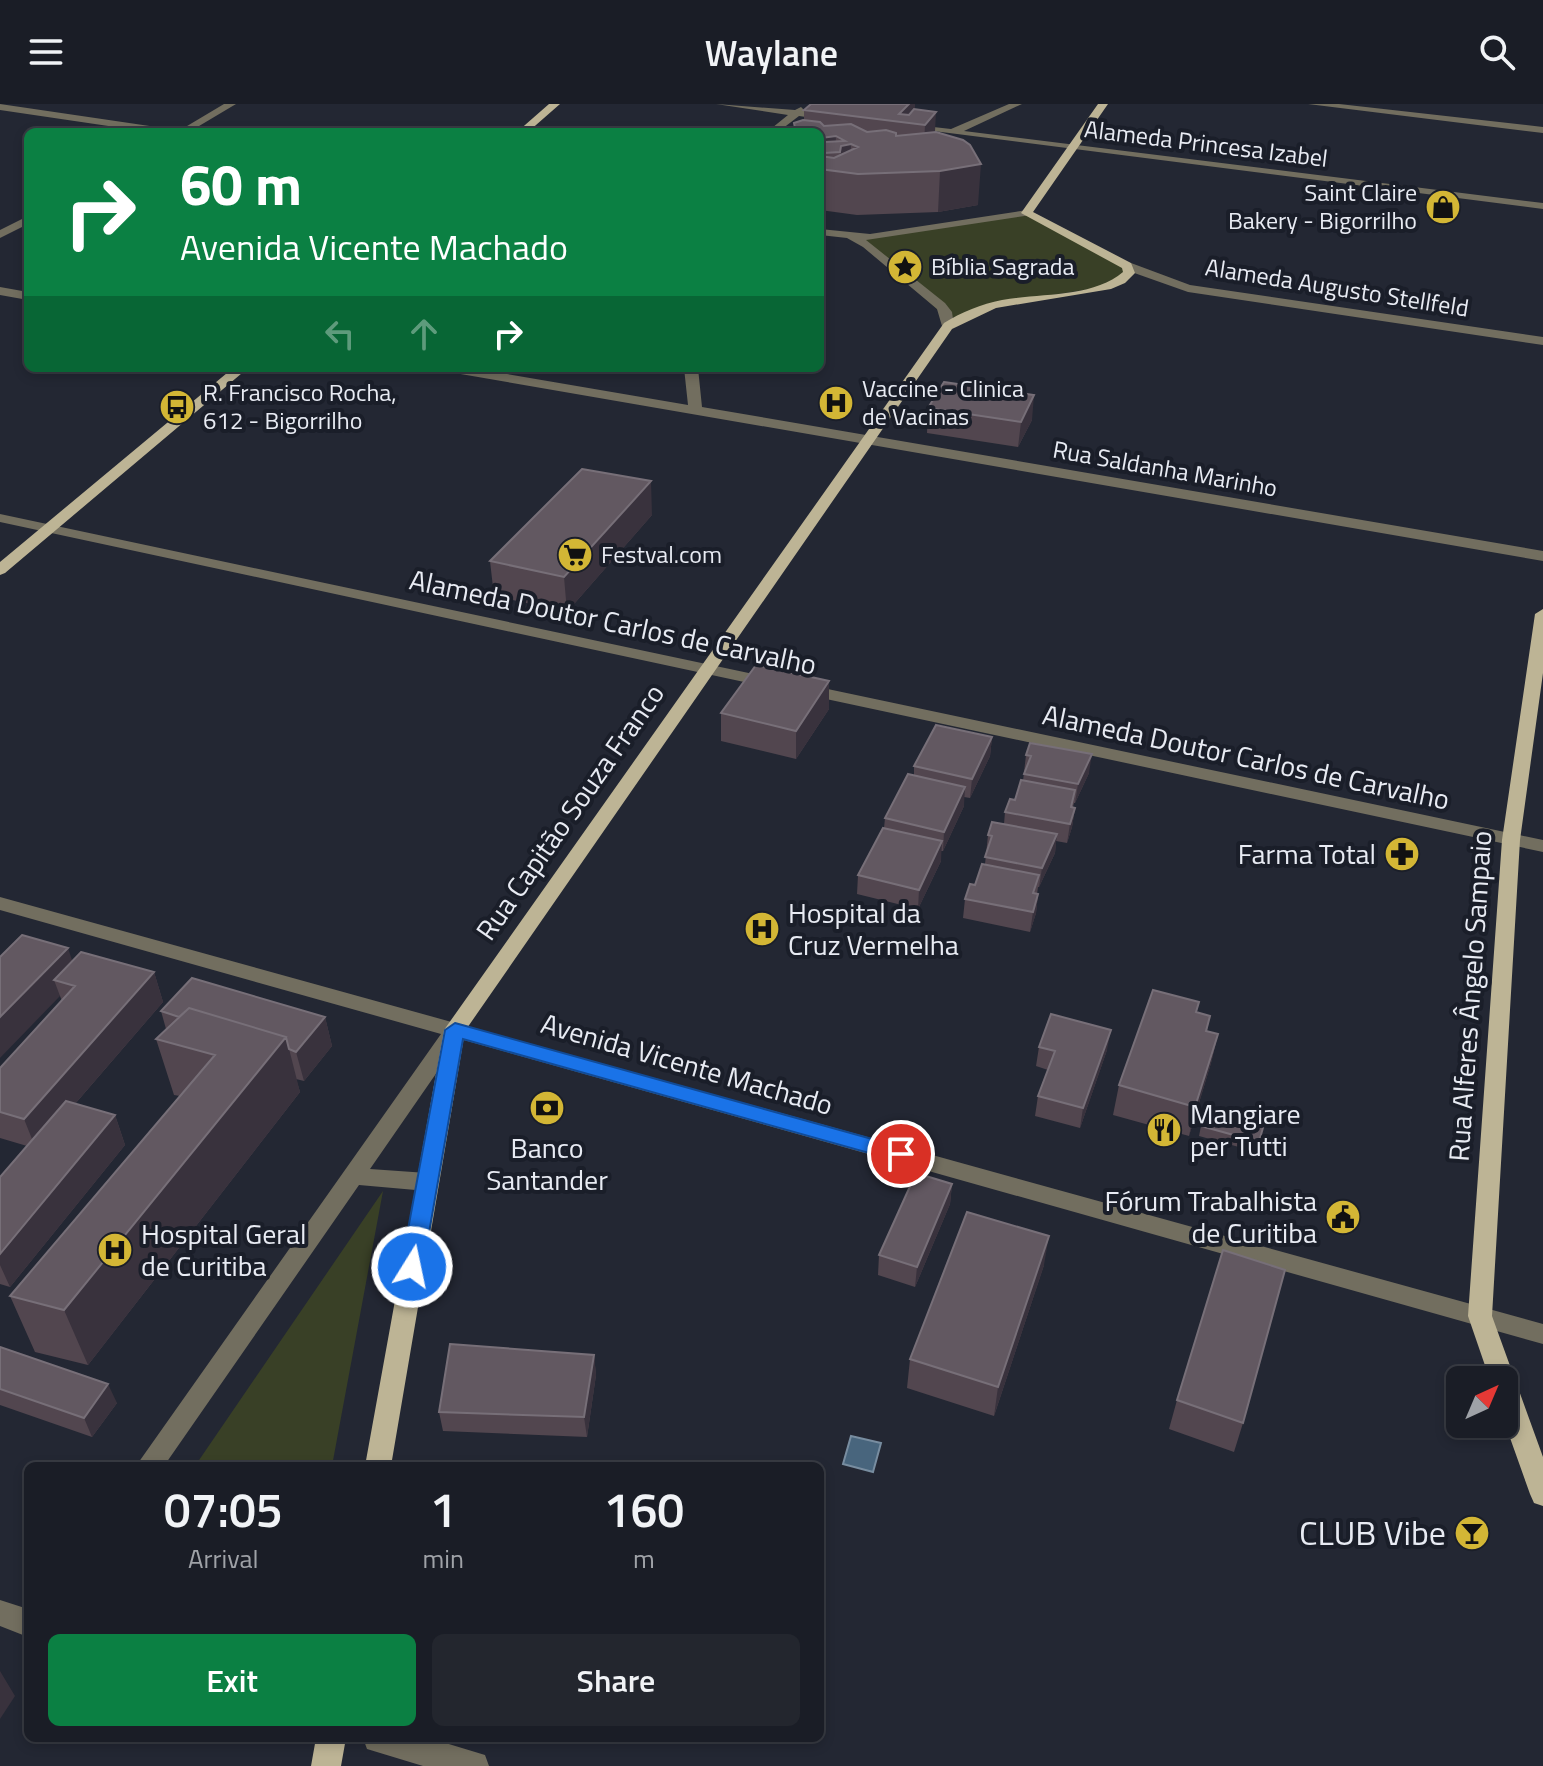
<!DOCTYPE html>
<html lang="en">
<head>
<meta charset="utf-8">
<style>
  :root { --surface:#1a1d26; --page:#23262e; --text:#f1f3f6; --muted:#9fa2a7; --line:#383b43; --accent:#0b8043 }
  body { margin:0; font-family:"Titillium Web",sans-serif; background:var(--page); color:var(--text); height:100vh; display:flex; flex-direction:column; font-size:30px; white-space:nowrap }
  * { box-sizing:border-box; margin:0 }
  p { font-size:26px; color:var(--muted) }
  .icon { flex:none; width:44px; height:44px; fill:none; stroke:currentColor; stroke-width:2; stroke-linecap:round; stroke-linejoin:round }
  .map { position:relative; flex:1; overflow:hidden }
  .details { position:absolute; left:24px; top:1358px; width:800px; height:280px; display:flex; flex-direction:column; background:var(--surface); border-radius:12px; box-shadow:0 4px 12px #0003,0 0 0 2px var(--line) }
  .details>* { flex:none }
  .guide { position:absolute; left:24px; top:24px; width:800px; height:244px; border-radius:12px; box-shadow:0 4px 12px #0003,0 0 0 2px var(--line); background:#0b8043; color:#fff; overflow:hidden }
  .needle { width:52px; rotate:44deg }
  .fabs { position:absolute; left:1446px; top:1262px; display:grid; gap:16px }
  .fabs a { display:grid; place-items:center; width:72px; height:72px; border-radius:12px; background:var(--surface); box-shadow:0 4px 12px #0003,0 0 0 2px var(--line); font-size:40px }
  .pin { position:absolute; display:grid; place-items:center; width:68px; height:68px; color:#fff; margin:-34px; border:4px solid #fff; border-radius:50%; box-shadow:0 2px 8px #0007 }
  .me { position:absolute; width:88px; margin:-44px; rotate:10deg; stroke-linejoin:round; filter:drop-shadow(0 0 6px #0008) }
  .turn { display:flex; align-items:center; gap:28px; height:168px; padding:0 24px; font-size:36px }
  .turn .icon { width:104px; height:104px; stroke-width:2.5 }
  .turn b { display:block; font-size:56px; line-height:68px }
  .lanes { display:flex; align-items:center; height:76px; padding:0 24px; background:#0003; justify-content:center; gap:40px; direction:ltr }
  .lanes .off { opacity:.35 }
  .eta { display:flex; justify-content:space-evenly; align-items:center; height:136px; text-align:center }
  .eta b { font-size:48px; font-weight:600; line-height:56px }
  .action { display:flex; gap:16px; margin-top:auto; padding:16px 24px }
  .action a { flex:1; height:92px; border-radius:12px; background:var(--accent); color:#fff; font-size:32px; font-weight:600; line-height:92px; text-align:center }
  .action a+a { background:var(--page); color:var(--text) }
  header { display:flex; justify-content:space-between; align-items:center; height:104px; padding:0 24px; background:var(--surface); font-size:36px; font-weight:600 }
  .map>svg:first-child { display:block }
</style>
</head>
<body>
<header><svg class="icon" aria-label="menu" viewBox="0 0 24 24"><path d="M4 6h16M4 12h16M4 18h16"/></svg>Waylane<svg class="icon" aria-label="search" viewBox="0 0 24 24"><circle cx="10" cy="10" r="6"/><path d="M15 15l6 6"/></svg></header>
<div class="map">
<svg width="1543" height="1662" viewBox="0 0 1543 1662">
  <rect width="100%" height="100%" fill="#232733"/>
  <path fill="#394026" d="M1027,109L1127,162L1129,169L1103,183L1001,199L948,215L862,138L870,133Z
    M383,1087L332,1362H195Z"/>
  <path fill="#48657d" stroke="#788da0" stroke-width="2" d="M851,1332L881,1339L873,1368L843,1360Z"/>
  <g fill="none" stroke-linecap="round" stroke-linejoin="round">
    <path fill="#726e5f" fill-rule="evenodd" d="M0,0L170,25L175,28H149L0,6Z
      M224,0H236L189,28H177Z
      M716,0L795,6L801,3L805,7L833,13L828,16L799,12L778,28H767L788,11Z
      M1009,0H1022L964,27L1543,99V105L902,23L907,20L951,25Z
      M1308,0H1339L1543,23V29Z
      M1027,106L1033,109L1031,111L866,136L945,199L952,208L954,222L948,226L942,222L937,205L863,143L847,134L820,131V125L870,130Z
      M28,112V120L0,134V126Z
      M1123,159H1131L1190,181L1543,233V241L1188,188L1123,165Z
      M0,183L28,188V196L0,191Z
      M442,264H472L688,301L684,264H698L702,303L1543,447V457L449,268Z
      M0,410L772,574L780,579L772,584L0,418Z
      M804,580L1543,736V748L798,589L796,585L798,581Z
      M0,793L1543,1220V1240L460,935L370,1065L427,1069L435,1072L439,1078L435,1084L427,1087L359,1081L164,1362H136L441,930L0,806Z
      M0,1496L28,1505V1533L0,1522Z
      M363,1634H429L485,1651L489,1662H423L367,1645Z"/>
    <path fill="#bdb495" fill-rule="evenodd" d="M549,0H560L528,28H517Z
      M1098,0H1108L1033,108L1131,159L1135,169L1125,179L1111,185L996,204L952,225L465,927L391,1362H365L444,926L944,219C962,208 981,200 1002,196C1039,189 1093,194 1123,168L1122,164L1021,109Z
      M233,264H248L5,469L0,471V458Z
      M1543,505V569L1520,736L1492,1212L1543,1353V1402L1534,1399L1530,1390L1504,1317V1276H1490L1468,1212L1502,736L1535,510Z
      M316,1634H346L341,1662H311Z"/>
  </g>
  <path fill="#52464f" d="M811,0H915L914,6L935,28L978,101L938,108L857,111L820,106V28L794,25V19L804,16V6Z
    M928,304L1032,316L1018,343L927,329Z
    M652,411L567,508L494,492L490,457Z
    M829,577V605L796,655L721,637V609Z
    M992,633L990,652L970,694L964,693V702L943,747H941V757L918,805L857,790L858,771L884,724L885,714L914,672V662Z
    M1026,651L1089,669L1075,699H1074L1073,703L1075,704L1072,723L1067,739L1056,737L1055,749L1039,783H1038L1037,790H1038L1036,809L1030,828L963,814L965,795L975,781L985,760L988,731L1004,720L1005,708L1015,696L1023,677Z
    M0,853L72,857L154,868L163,898L75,1000L115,1011L125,1041L10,1183L0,1180V1073L27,1042L0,1034V964L62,897L60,892Z
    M1199,898L1196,908L1210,912L1207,927L1218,930L1211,959L1189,1032L1113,1011L1119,981Z
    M161,907L325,913L332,942L304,977L296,975L300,988L88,1261L35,1248L10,1192L180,992L174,991L156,935L166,925Z
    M1039,943L1107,946L1080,1024L1035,1012L1038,992L1048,966L1036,962Z
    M1264,1020L1257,1048L1199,1032L1201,1022Z
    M952,1080L950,1100L915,1183L878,1171L879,1151Z
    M1044,1161L994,1312L907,1284L910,1255Z
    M0,1243L117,1299L92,1333L0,1301Z
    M594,1251L596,1271L587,1333L443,1327L439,1308Z
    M1177,1296L1243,1319L1234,1348L1169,1325Z"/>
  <path fill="#39323d" d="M909,0H915L914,19L899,10Z
    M936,8L934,47L923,60L925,21Z
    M836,32L835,49H824V66L820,65L821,34Z
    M851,40L850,69L840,68L841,42Z
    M981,60L978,101L938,108L940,67Z
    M1034,291L1032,316L1018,343L1021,318Z
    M651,377L652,411L567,508L564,473Z
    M829,577V605L796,655V627Z
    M992,633L990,652L970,694L972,675Z
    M1092,650L1089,669L1075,699L1078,680Z
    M965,683L964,702L943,747L944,728Z
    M1075,704L1072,723L1067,739L1070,720Z
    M1057,730L1055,749L1039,783L1042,764Z
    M942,737L941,757L918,805L919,786Z
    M1038,790L1036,809L1030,828L1033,808Z
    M68,844L78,874L54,876L60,892L0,954V913Z
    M154,868L163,898L36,1045L24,1015Z
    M325,913L332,942L304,977L296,948Z
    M1111,926L1107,946L1080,1024L1083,1004Z
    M1218,930L1211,959L1189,1032L1195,1003Z
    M286,933L300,988L88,1261L64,1206Z
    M115,1011L125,1041L10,1183L0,1161V1150Z
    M952,1080L950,1100L915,1183L917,1163Z
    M1049,1132L1044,1161L994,1312L998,1283Z
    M594,1251L596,1271L587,1333L584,1313Z
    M108,1280L117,1299L92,1333L84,1314Z
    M0,1567L15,1592L0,1615Z"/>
  <path fill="#625861" stroke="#776f78" stroke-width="2" fill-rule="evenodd" d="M811,0H909L899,10L909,11L914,5L936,8L925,21L804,6Z
    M803,16L820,18L824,22L851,20L867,28L886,26L896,29V32L936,28L963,36L970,41L981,60L940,67L858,70L820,65V28H765L766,27L795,24L794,19ZM836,32L845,37L825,38L821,34ZM851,40L858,43L834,54L820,52L824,49L840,48L841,42Z
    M944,278L1034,291L1021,318L928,304Z
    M582,365L651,377L564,473L490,457Z
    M756,561L829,577L796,627L721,609Z
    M936,621L992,633L972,675L914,662Z
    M1030,639L1092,650L1078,680L1024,670L1031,652L1026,651Z
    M908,670L965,683L944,728L885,714Z
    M1021,676L1075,686L1071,703L1075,704L1070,720L1005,708L1010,695L1015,696Z
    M992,718L1057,730L1042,764L985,753L992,732L988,731Z
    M883,724L942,737L919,786L858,771Z
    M982,760L1039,771L1033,789L1038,790L1033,808L965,795L970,780L975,781Z
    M22,831L68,844L0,913V853Z
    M81,848L154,868L24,1015L0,1008V964L75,882L54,876Z
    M192,874L325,913L296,948L289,945L286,933L189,904L179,913L161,907Z
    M1153,886L1199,898L1196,908L1210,912L1206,927L1218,930L1195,1003L1119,981Z
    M189,904L286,933L64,1206L10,1192L215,951L156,935Z
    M1051,910L1111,926L1083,1004L1038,992L1055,947L1039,943Z
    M66,997L115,1011L0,1150V1073Z
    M1206,1005L1264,1020L1259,1038L1201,1022Z
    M916,1069L952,1080L917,1163L879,1151Z
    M967,1108L1049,1132L998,1283L910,1255Z
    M1223,1146L1285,1166L1243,1319L1177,1296Z
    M450,1240L594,1251L584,1313L439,1308Z
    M0,1243L108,1280L84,1314L0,1285Z"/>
  <path fill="#1a73e8" stroke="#114b97" stroke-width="2" d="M455,919L901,1043L908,1045L911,1050L908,1056L901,1058L463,935L423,1163L420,1169L412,1172L405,1169L401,1163L445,926Z"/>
  <defs>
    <symbol id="shop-disc" viewBox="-11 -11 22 22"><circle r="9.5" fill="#d3b635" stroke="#1a1e29"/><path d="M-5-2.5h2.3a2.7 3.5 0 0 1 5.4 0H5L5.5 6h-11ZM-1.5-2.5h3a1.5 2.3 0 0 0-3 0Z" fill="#111"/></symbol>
    <symbol id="sight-disc" viewBox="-11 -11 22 22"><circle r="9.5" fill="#d3b635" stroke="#1a1e29"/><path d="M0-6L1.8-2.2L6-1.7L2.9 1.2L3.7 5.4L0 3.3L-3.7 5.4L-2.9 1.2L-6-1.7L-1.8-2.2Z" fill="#111"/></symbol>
    <symbol id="hospital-disc" viewBox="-11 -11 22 22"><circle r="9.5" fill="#d3b635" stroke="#1a1e29"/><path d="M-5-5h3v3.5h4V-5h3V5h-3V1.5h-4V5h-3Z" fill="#111"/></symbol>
    <symbol id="bus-disc" viewBox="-11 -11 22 22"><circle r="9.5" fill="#d3b635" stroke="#1a1e29"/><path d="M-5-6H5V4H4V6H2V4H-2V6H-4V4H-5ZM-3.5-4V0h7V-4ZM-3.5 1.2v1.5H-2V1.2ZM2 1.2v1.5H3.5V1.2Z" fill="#111"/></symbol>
    <symbol id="supermarket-disc" viewBox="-11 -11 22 22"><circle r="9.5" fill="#d3b635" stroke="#1a1e29"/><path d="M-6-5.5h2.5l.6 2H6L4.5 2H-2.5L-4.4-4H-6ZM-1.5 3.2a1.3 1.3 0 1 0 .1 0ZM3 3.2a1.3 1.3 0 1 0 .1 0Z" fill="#111"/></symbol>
    <symbol id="pharmacy-disc" viewBox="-11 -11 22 22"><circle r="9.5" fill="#d3b635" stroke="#1a1e29"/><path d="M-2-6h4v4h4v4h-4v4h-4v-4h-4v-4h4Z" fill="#111"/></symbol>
    <symbol id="bank-disc" viewBox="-11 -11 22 22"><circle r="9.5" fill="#d3b635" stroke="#1a1e29"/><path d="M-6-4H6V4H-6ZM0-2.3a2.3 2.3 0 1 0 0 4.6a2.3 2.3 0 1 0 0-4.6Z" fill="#111"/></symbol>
    <symbol id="restaurant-disc" viewBox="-11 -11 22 22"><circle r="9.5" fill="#d3b635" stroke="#1a1e29"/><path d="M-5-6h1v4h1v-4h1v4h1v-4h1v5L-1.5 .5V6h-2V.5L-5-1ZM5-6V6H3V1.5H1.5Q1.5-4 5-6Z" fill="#111"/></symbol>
    <symbol id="civic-disc" viewBox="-11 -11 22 22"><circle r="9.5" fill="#d3b635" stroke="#1a1e29"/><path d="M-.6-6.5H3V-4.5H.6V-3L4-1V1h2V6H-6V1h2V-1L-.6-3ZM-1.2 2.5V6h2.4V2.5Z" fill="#111"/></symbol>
    <symbol id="bar-disc" viewBox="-11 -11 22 22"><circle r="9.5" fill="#d3b635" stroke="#1a1e29"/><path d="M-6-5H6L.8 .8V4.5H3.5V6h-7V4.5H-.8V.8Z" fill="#111"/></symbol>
  </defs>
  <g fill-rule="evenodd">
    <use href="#shop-disc" x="1423" y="83" width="40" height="40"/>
    <use href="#sight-disc" x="885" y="143" width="40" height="40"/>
    <use href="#hospital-disc" x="816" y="279" width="40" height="40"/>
    <use href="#bus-disc" x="157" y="283" width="40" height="40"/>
    <use href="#supermarket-disc" x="555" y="431" width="40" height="40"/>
    <use href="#pharmacy-disc" x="1382" y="730" width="40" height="40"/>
    <use href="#hospital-disc" x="742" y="805" width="40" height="40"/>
    <use href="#bank-disc" x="527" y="984" width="40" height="40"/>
    <use href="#restaurant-disc" x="1144" y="1006" width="40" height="40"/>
    <use href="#civic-disc" x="1323" y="1093" width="40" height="40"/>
    <use href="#hospital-disc" x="95" y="1126" width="40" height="40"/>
    <use href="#bar-disc" x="1452" y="1409" width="40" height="40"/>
  </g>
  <g text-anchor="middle" stroke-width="8" stroke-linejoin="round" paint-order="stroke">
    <g font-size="24" fill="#e8ebf3" stroke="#1a1e29">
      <text transform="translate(1206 40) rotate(7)" y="8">Alameda Princesa Izabel</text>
      <text transform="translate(1337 184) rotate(9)" y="8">Alameda Augusto Stellfeld</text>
      <text transform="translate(1165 365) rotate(10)" y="8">Rua Saldanha Marinho</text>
    </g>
    <g font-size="24" fill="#e8ebf3" stroke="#1a1e29" text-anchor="start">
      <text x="1417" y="97" text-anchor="end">Saint Claire<tspan x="1417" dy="28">Bakery - Bigorrilho</tspan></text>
      <text x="931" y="171">Bíblia Sagrada</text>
      <text x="862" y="293">Vaccine - Clinica<tspan x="862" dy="28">de Vacinas</tspan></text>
      <text x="203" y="297">R. Francisco Rocha,<tspan x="203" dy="28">612 - Bigorrilho</tspan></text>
      <text x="601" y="459">Festval.com</text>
    </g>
    <g font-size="28" fill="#e8ebf3" stroke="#1a1e29">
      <text transform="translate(613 518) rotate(12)" y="10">Alameda Doutor Carlos de Carvalho</text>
      <text transform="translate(1246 653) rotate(12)" y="10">Alameda Doutor Carlos de Carvalho</text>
      <text transform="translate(570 708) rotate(-55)" y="10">Rua Capitão Souza Franco</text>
      <text transform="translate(1470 892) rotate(-86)" y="10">Rua Alferes Ângelo Sampaio</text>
      <text transform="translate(687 960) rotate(16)" y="10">Avenida Vicente Machado</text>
    </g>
    <g font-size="28" fill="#e8ebf3" stroke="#1a1e29" text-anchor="start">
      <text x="1376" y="760" text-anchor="end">Farma Total</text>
      <text x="788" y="819">Hospital da<tspan x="788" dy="32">Cruz Vermelha</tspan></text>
      <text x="1190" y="1020">Mangiare<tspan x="1190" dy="32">per Tutti</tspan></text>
      <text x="547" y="1054" text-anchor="middle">Banco<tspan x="547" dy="32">Santander</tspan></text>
      <text x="1317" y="1107" text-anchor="end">Fórum Trabalhista<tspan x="1317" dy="32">de Curitiba</tspan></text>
      <text x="141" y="1140">Hospital Geral<tspan x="141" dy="32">de Curitiba</tspan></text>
    </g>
    <g font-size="34" fill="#e8ebf3" stroke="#1a1e29" text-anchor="end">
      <text x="1446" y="1441">CLUB Vibe</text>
    </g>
  </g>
</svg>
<div class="fabs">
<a><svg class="needle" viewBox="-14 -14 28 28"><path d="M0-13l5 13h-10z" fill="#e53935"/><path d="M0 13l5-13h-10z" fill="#9fa2a7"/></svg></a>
</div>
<div class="pin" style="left:901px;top:1050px;background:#d93025"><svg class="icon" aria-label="arrive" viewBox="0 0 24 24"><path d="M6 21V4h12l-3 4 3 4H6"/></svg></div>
<svg class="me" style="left:412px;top:1163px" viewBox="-20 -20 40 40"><circle r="17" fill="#1a73e8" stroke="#fff" stroke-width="3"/><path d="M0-11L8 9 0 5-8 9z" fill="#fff"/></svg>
<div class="guide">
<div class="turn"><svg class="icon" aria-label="right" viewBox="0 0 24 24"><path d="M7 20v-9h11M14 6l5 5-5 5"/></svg><div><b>60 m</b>Avenida Vicente Machado</div></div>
<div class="lanes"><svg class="icon off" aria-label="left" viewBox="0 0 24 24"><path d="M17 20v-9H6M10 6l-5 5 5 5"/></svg><svg class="icon off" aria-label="ahead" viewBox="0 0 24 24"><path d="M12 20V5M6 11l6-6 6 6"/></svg><svg class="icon" aria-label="right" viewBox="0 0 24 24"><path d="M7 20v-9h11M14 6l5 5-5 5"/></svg></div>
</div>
<section class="details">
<div class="eta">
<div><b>07:05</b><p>Arrival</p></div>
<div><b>1</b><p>min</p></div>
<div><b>160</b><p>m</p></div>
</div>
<div class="action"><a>Exit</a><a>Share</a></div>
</section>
</div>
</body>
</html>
